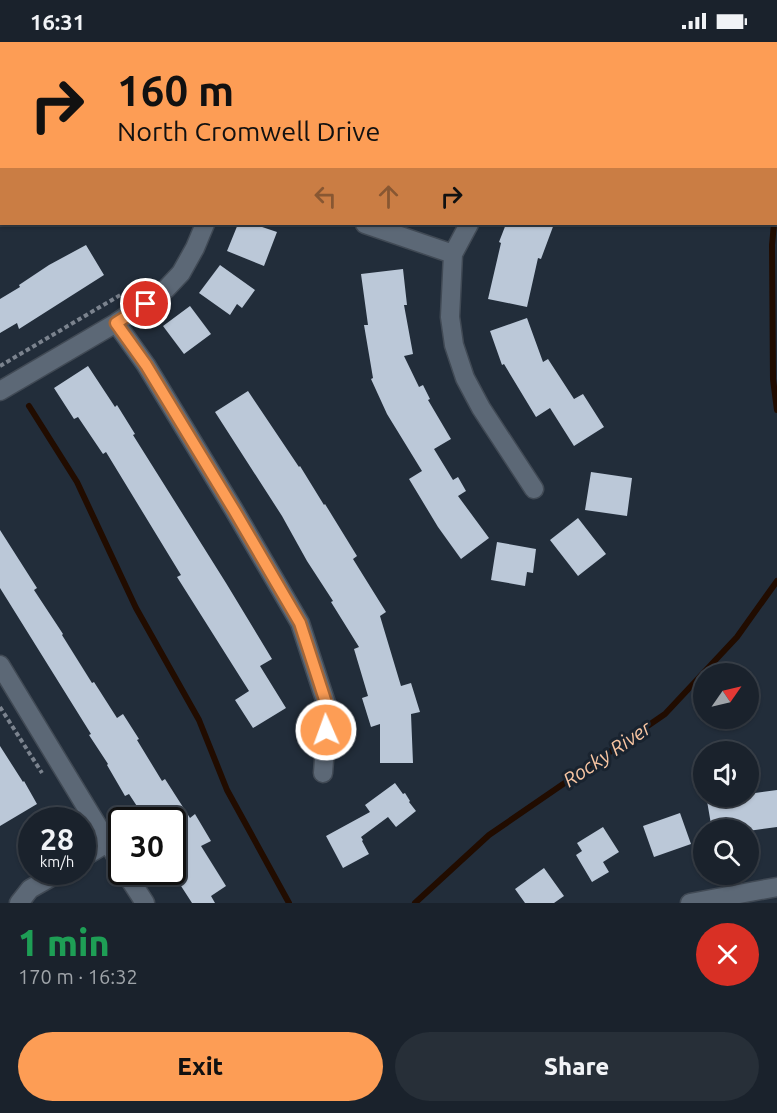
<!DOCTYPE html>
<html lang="en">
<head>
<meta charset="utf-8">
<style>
  :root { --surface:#1a222c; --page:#272f38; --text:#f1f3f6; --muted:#9fa4a9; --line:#383f48; --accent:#fd9d55 }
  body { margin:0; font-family:Ubuntu,sans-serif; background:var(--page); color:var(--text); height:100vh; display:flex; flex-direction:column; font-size:22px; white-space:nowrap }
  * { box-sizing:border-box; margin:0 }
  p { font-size:20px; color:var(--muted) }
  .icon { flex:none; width:33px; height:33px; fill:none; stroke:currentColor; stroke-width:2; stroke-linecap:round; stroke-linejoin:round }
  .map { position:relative; height:861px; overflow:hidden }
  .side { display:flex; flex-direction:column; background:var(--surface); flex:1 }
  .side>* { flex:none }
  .hud { position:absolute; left:0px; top:0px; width:777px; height:183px; box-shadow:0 2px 4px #0004,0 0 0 2px var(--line); background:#fd9d55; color:#111; overflow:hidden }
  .needle { width:39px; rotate:56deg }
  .controls { position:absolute; left:693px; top:621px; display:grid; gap:12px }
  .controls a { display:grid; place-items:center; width:66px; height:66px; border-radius:50%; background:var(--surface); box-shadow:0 2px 4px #0004,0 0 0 2px var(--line); font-size:30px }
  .speed { position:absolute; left:18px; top:765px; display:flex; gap:12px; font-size:30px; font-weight:700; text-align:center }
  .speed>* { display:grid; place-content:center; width:78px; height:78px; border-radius:50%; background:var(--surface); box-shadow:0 2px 4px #0004,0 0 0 2px var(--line); line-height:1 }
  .speed small { font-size:15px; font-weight:400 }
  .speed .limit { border:3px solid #111; border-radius:9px; background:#fff; color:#111 }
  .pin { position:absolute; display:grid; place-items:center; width:51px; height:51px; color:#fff; margin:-26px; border:3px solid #fff; border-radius:50%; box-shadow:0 2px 6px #0007 }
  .me { position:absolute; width:66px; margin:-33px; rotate:358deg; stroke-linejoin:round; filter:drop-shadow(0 0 4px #0008) }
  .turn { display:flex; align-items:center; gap:21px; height:126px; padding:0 18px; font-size:27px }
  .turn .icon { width:78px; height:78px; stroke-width:2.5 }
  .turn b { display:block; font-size:42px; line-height:51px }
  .lanes { display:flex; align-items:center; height:57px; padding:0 18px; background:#0003; justify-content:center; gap:30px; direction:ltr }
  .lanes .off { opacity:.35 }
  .round { display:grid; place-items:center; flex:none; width:63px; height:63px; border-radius:32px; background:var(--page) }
  .head { display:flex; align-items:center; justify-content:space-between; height:102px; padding:0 18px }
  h1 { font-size:36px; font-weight:800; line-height:45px; color:#1e9e55 }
  .cta { display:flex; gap:12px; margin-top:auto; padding:12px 18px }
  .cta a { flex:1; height:69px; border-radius:36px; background:var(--accent); color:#111; font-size:24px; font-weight:800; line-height:69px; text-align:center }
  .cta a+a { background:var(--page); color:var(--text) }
  .status { display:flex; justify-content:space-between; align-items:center; height:42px; padding:0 30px; background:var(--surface); direction:ltr }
  .status svg { height:16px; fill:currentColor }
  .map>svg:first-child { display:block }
</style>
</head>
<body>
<div class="status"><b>16:31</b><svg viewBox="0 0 49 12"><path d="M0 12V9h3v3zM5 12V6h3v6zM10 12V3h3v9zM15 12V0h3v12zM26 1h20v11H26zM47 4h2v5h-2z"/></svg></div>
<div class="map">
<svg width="777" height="861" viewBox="0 0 777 861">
  <rect width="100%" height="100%" fill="#222d3a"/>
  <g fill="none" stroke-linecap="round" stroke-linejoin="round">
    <path stroke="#210c00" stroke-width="6" d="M776,164L777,159
      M774,182L772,203L773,337L777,368
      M29,364L77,440L136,566L199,678L227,748L289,861
      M415,861L489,793L665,672L737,595L777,539"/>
  </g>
  <path fill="#bbc8d8" d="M238,182H253L277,190L264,224L227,209Z
    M506,182H554L541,217L538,216L527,265L488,257L501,201L499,200Z
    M86,203L104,233L19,287L17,281L0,291V257L20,245L19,243L49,223Z
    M220,223L255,248L242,266L237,262L230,273L199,251Z
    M403,227L407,263H404L413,312L404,314L419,345L423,343L430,357L428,358L451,397L434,407L453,438L458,435L466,449L458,454L489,496L461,517L438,485L409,437L422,429L387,372L371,337L373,336L364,283H368L361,232Z
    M190,264L211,292L184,312L163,284Z
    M527,276L543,320L548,317L574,357L583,352L604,385L574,404L550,366L536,375L504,322L502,323L490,289Z
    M88,324L115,365L117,363L135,392L133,393L226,541L272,617L260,624L286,666L253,686L235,658L249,649L177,535L181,533L106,410L103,412L78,375L74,377L54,346Z
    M248,349L299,425L300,424L324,463L325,462L357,514L353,517L386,570L380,574L401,644L411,641L420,670L411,672L413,721H380V682L371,685L362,656L368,654L354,607L359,605L331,560L333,559L307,519L282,474L215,370Z
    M591,430L632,436L627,474L585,468Z
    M578,476L606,512L578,534L550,498Z
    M0,488L37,546L34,548L63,592L62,593L92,641L94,640L117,676L123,672L139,697L137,698L162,739L165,737L190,776L195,772L211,799L201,804L226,844L211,854L215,861H192L172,830V767L154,778H146L129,752L125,754L107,723L108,722L89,693L91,692L0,546Z
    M497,500L536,507L533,531L527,530L525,544L491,538Z
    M0,704L23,740L24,739L37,762L0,784Z
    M395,741L403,752L405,751L410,759L409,760L416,769L396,785L388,775L361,795L363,798L362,799L369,812L343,826L326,794L370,770L365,763Z
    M777,748V785L748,789V788H712L707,759L733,754H748V752Z
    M680,771L691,802L654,815L643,784Z
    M603,785L619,810L603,820L609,830L592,840L576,813L582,809L577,801Z
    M544,826L564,854L554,861H525L515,847Z"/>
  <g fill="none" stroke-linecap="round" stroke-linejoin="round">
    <defs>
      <path id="street" d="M266,2L267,0
        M530,2L531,0
        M0,53L2,54
        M365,182L453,212
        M469,182L453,212L450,275L454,303L465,336L481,366L534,447
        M116,281L146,323L234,468L300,581L328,667L323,731
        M0,349L116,281L166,247L181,231L195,206L205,182
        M0,623L122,824
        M82,816L107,801
        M125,830L145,861
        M19,861L30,847L60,830
        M690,861L777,845"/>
    </defs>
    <use href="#street" stroke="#414a55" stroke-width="21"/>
    <path stroke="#7b838e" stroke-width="4" stroke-dasharray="4.5 3" stroke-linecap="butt" d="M0,324L122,252
      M0,665L42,731
      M63,765L68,778"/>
    <use href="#street" stroke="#5c6876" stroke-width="18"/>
  </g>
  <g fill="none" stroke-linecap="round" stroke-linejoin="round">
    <defs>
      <path id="route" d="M146,262L116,281L146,323L234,468L300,581L328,667L326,688"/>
    </defs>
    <use href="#route" stroke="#a46637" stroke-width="15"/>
    <use href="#route" stroke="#fd9d55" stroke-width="10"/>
  </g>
  <g text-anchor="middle" stroke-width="6" stroke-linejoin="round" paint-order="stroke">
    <g font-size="20" font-style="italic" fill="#f9c6a3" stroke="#19232f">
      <text transform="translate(607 712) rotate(-34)" y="7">Rocky River</text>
    </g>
  </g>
</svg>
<div class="controls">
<a><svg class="needle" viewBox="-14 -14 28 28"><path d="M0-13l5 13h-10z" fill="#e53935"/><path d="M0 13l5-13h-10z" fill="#9fa4a9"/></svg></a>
<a><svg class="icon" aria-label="sound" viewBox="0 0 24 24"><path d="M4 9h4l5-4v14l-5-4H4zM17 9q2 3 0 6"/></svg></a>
<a><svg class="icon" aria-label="search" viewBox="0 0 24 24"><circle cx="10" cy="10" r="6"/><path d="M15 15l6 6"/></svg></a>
</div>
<div class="speed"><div>28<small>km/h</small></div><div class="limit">30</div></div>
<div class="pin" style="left:146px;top:262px;background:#d93025"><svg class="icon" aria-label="arrive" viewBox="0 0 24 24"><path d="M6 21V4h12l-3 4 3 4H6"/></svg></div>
<svg class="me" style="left:326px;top:688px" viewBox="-20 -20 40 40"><circle r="17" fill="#fd9d55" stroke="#fff" stroke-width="3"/><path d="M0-11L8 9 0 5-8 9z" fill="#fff"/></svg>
<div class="hud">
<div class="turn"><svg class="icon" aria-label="right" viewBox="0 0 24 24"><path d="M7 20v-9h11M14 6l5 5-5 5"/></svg><div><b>160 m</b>North Cromwell Drive</div></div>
<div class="lanes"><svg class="icon off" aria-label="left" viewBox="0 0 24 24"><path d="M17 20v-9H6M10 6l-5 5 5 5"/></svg><svg class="icon off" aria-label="ahead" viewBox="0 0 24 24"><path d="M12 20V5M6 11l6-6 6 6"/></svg><svg class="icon" aria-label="right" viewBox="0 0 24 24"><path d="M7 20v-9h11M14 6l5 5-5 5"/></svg></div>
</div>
</div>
<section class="side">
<div class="head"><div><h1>1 min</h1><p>170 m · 16:32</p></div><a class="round" style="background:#d93025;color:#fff"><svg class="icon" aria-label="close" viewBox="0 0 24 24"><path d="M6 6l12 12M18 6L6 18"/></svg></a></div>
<div class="cta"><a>Exit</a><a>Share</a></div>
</section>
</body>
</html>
